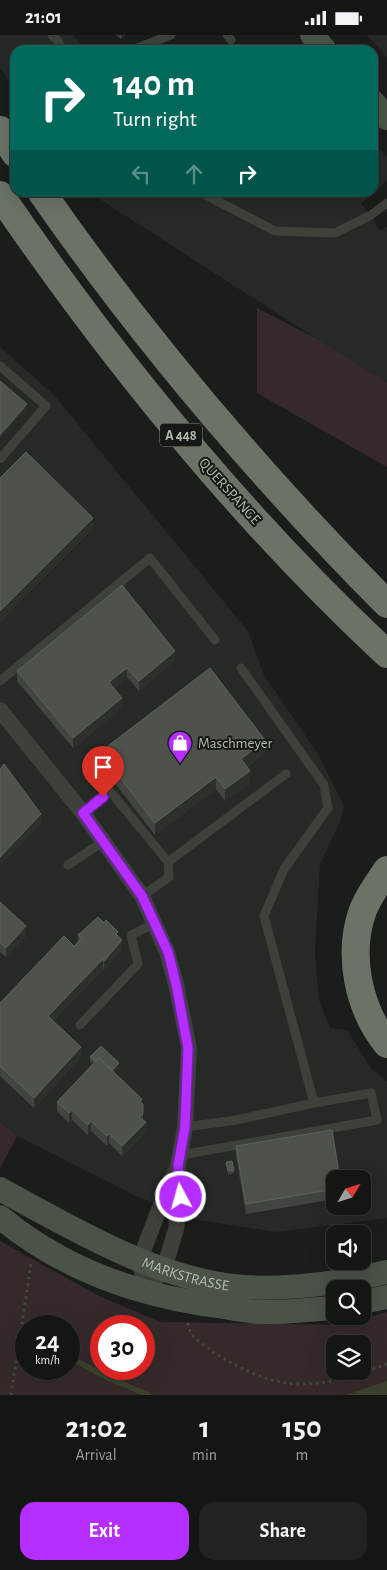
<!DOCTYPE html>
<html lang="en">
<head>
<meta charset="utf-8">
<style>
  :root { --surface:#141614; --page:#212322; --text:#f1f3f6; --muted:#9d9fa0; --line:#333534; --accent:#b42fff }
  body { margin:0; font-family:"Alegreya Sans",sans-serif; background:var(--page); color:var(--text); height:100vh; display:flex; flex-direction:column; font-size:19px; white-space:nowrap }
  * { box-sizing:border-box; margin:0 }
  p { font-size:16px; color:var(--muted) }
  .icon { flex:none; width:28px; height:28px; fill:none; stroke:currentColor; stroke-width:2; stroke-linecap:round; stroke-linejoin:round }
  .map { position:relative; height:1360px; overflow:hidden }
  .details { display:flex; flex-direction:column; background:var(--surface); flex:1 }
  .details>* { flex:none }
  .banner { position:absolute; left:10px; top:10px; width:368px; height:152px; border-radius:15px; box-shadow:0 5px 20px #0002,0 0 0 1px var(--line); background:#00695c; color:#fff; overflow:hidden }
  .needle { width:32px; rotate:52deg }
  .buttons { position:absolute; left:326px; top:1135px; display:grid; gap:10px }
  .buttons a { display:grid; place-items:center; width:45px; height:45px; border-radius:10px; background:var(--surface); box-shadow:0 5px 20px #0002,0 0 0 1px var(--line); font-size:25px }
  .speed { position:absolute; left:15px; top:1280px; display:flex; gap:10px; font-size:25px; font-weight:700; text-align:center }
  .speed>* { display:grid; place-content:center; width:65px; height:65px; border-radius:50%; background:var(--surface); box-shadow:0 5px 20px #0002,0 0 0 1px var(--line); line-height:1 }
  .speed small { font-size:12px; font-weight:400 }
  .speed .limit { border:8px solid #d22; background:#fff; color:#111 }
  .pin { position:absolute; display:grid; place-items:center; width:42px; height:42px; color:#fff; margin:-51px -21px; border-radius:50% 50% 50% 0; rotate:-45deg; box-shadow:0 0 5px #0007 }
  .pin .icon { rotate:45deg }
  .me { position:absolute; width:55px; margin:-28px; rotate:354deg; stroke-linejoin:round; filter:drop-shadow(0 0 4px #0008) }
  .turn { display:flex; align-items:center; gap:18px; height:105px; padding:0 20px; font-size:22px }
  .turn .icon { width:65px; height:65px; stroke-width:2.5 }
  .turn b { display:block; font-size:35px; line-height:42px }
  .lanes { display:flex; align-items:center; height:48px; padding:0 20px; background:#0003; justify-content:center; gap:25px; direction:ltr }
  .lanes .off { opacity:.35 }
  .eta { display:flex; justify-content:space-evenly; align-items:center; height:85px; text-align:center }
  .eta b { font-size:30px; font-weight:700; line-height:35px }
  .button { display:flex; gap:10px; margin-top:auto; padding:10px 20px }
  .button a { flex:1; height:58px; border-radius:15px; background:var(--accent); color:#fff; font-size:20px; font-weight:700; line-height:58px; text-align:center }
  .button a+a { background:var(--page); color:var(--text) }
  .status { display:flex; justify-content:space-between; align-items:center; height:35px; padding:0 25px; background:var(--surface); direction:ltr }
  .status svg { height:14px; fill:currentColor }
  .map>svg:first-child { display:block }
</style>
</head>
<body>
<div class="status"><b>21:01</b><svg viewBox="0 0 49 12"><path d="M0 12V9h3v3zM5 12V6h3v6zM10 12V3h3v9zM15 12V0h3v12zM26 1h20v11H26zM47 4h2v5h-2z"/></svg></div>
<div class="map">
<svg width="387" height="1360" viewBox="0 0 387 1360">
  <rect width="100%" height="100%" fill="#1a1d1a"/>
  <path fill="#262a26" fill-rule="evenodd" d="M0,0H72L87,15H15V54L0,33Z
    M367,0H387V23Z
    M373,107L387,122V145L375,158L361,168L380,195L387,192V347L317,304L90,158H372Z
    M0,312L53,359L248,596L264,640L318,719L344,771L341,785L320,829L315,917L319,965L330,993L347,995L371,1033L387,1046V1183L276,1197L198,1185L138,1162L17,1101L0,1086ZM335,1144H362V1171H335Z"/>
  <path fill="#352a29" fill-rule="evenodd" d="M257,273L317,304L387,347V432L257,358Z
    M0,1086L17,1101L0,1133Z
    M0,1206L99,1261L161,1287L342,1290L387,1277V1360H0ZM26,1291H69V1334H26ZM101,1291H144V1334H101ZM335,1309H362V1336H335Z"/>
  <path fill="#3a422e" d="M387,1346V1360H346Z"/>
  <g fill="none" stroke-linecap="round" stroke-linejoin="round">
    <path stroke="#3a422e" stroke-width="5.5" d="M69,1322L110,1344L149,1360"/>
    <path stroke="#434940" stroke-width="3" stroke-dasharray="2.5 4" stroke-linecap="butt" d="M188,1288C189,1303 204,1310 215,1318C281,1360 316,1355 387,1329
      M11,1360L31,1229"/>
    <path stroke="#3c423a" stroke-width="9" d="M52,0L58,6L62,15
      M227,0L231,5
      M132,15L171,0
      M202,158L275,196L335,198L371,180L387,168
      M0,331L46,371L0,424
      M0,646L150,523L215,605
      M83,778L110,756L168,827
      M68,830L104,806
      M142,861L169,842L168,827L286,739
      M80,990L138,929L131,900L156,888
      M185,1092L236,1085L314,1068L264,881L284,834L328,773L324,750L241,633
      M181,1120L377,1085L371,1058L314,1068"/>
    <path stroke="#3c423a" stroke-width="16" d="M0,675L83,778L142,861L167,917L176,949L189,1013L185,1092L178,1131L165,1159L140,1224L145,1258
      M145,1258L164,1234L176,1194L181,1162L178,1131"/>
    <g stroke="#4b5248" stroke-width="24">
      <path d="M312,0L325,15"/>
      <path d="M372,66L387,83"/>
      <path id="s1" d="M0,1154C72,1193 161,1247 245,1252C293,1255 340,1248 387,1237"/>
      <path d="M0,1182C63,1234 138,1261 218,1271C231,1273 246,1276 259,1277C284,1278 310,1274 335,1273"/>
      <path d="M362,1267L387,1262"/>
    </g>
    <path stroke="#6a7366" stroke-width="28" d="M0,95L15,118
      M42,158C146,307 259,440 387,569
      M0,160C113,325 240,482 387,619
      M387,835C378,848 369,860 363,875C347,919 358,973 387,1009"/>
  </g>
  <path fill="#40453f" d="M116,0H125L121,4Z
    M175,625L139,656L127,642L114,653L122,673L73,713L17,646V636Z
    M100,717H265L247,732L250,748L225,766L216,754L155,800L100,729Z
    M0,867L26,901L6,922L0,917Z
    M78,900L118,901L122,914L104,935L103,934L53,986L81,1022L34,1073L0,1041V968L74,911L78,907Z
    M90,1022L119,1032L114,1037L143,1069V1085L146,1097L122,1121L109,1108L107,1111L91,1096L88,1100L72,1085L69,1088L57,1076V1067L93,1028L90,1026Z
    M236,1111L335,1144V1164L246,1179L236,1121Z
    M226,1127L234,1135V1138L228,1140Z"/>
  <path fill="#2c302b" d="M121,0H125L121,4Z
    M27,369V373L0,404V400Z
    M93,483V494L0,588V576Z
    M175,616V625L139,656V646Z
    M127,633V642L109,657V647Z
    M122,663V673L73,713V703Z
    M265,705V717L241,736V724Z
    M250,736V748L225,766V754Z
    M216,742V754L155,800V788Z
    M41,779V789L0,831V822Z
    M26,891V901L6,922V913Z
    M122,905V914L104,935V926Z
    M103,924V934L48,991V981Z
    M81,1012V1022L34,1073V1063Z
    M119,1028V1032L109,1043V1039Z
    M72,1075V1085L69,1088V1078Z
    M91,1086V1096L88,1100V1090Z
    M146,1087V1097L122,1121V1111Z
    M109,1099V1108L107,1111V1101Z"/>
  <path fill="#4d524b" stroke="#5c635a" d="M0,346L27,369L0,400Z
    M26,417L93,483L0,576V443Z
    M122,550L175,616L139,646L127,633L109,647L122,663L73,703L17,636Z
    M210,633L265,705L241,724L250,736L225,754L216,742L155,788L100,717Z
    M4,729L41,779L0,822V734Z
    M0,867L26,891L6,913L0,907Z
    M98,882L104,888L106,885L118,897L116,899L122,905L104,926L103,924L48,981L81,1012L34,1063L0,1031V968L64,901L74,911L82,903L78,900Z
    M101,1011L119,1028L112,1036L99,1023L95,1026L90,1022Z
    M99,1023L142,1064L140,1067L143,1069V1078L139,1082L146,1087L122,1111L109,1099L107,1101L91,1086L88,1090L72,1075L69,1078L57,1067Z
    M332,1095L340,1144H335V1154L246,1169L236,1111Z
    M232,1126L234,1135L228,1136L226,1127Z"/>
  <g fill="none" stroke-linecap="round" stroke-linejoin="round">
    <defs>
      <path id="route" d="M103,762L83,778L142,861L168,917L176,949L188,1013L185,1092L178,1131L181,1162"/>
    </defs>
    <use href="#route" stroke="#751fa6" stroke-width="12"/>
    <use href="#route" stroke="#b42fff" stroke-width="9"/>
  </g>
  <defs>
    <symbol id="shop-pin" viewBox="-11 -11 22 30"><path d="M0 17L-7.5 6A9.5 9.5 0 1 1 7.5 6Z" fill="#b42fff" stroke="#151815"/><path d="M-5-2.5h2.3a2.7 3.5 0 0 1 5.4 0H5L5.5 6h-11ZM-1.5-2.5h3a1.5 2.3 0 0 0-3 0Z" fill="#fff"/></symbol>
  </defs>
  <g fill-rule="evenodd">
    <use href="#shop-pin" x="166" y="694" width="28" height="38"/>
  </g>
  <g text-anchor="middle" stroke-width="4" stroke-linejoin="round" paint-order="stroke">
    <rect fill="#151815" stroke="#828c7e" stroke-width="1" x="160" y="388.5" width="42" height="23" rx="4"/>
    <g font-size="14" font-weight="bold" fill="#b1bdab">
      <text x="181" y="405">A 448</text>
    </g>
    <g font-size="15" fill="#b1bdab" stroke="#151815">
      <text transform="translate(230 456) rotate(48)" y="5">QUERSPANGE</text>
      <text dy="5" stroke="none"><textPath href="#s1" startOffset="205">MARKSTRASSE</textPath></text>
    </g>
    <g font-size="15" fill="#b1bdab" stroke="#151815" text-anchor="start">
      <text x="198" y="713">Maschmeyer</text>
    </g>
  </g>
</svg>
<div class="buttons">
<a><svg class="needle" viewBox="-14 -14 28 28"><path d="M0-13l5 13h-10z" fill="#e53935"/><path d="M0 13l5-13h-10z" fill="#9d9fa0"/></svg></a>
<a><svg class="icon" aria-label="sound" viewBox="0 0 24 24"><path d="M4 9h4l5-4v14l-5-4H4zM17 9q2 3 0 6"/></svg></a>
<a><svg class="icon" aria-label="search" viewBox="0 0 24 24"><circle cx="10" cy="10" r="6"/><path d="M15 15l6 6"/></svg></a>
<a><svg class="icon" aria-label="layers" viewBox="0 0 24 24"><path d="M12 4l9 5-9 5-9-5zM3 14l9 5 9-5"/></svg></a>
</div>
<div class="speed"><div>24<small>km/h</small></div><div class="limit">30</div></div>
<div class="pin" style="left:103px;top:762px;background:#d93025"><svg class="icon" aria-label="arrive" viewBox="0 0 24 24"><path d="M6 21V4h12l-3 4 3 4H6"/></svg></div>
<svg class="me" style="left:181px;top:1162px" viewBox="-20 -20 40 40"><circle r="17" fill="#b42fff" stroke="#fff" stroke-width="3"/><path d="M0-11L8 9 0 5-8 9z" fill="#fff"/></svg>
<div class="banner">
<div class="turn"><svg class="icon" aria-label="right" viewBox="0 0 24 24"><path d="M7 20v-9h11M14 6l5 5-5 5"/></svg><div><b>140 m</b>Turn right</div></div>
<div class="lanes"><svg class="icon off" aria-label="left" viewBox="0 0 24 24"><path d="M17 20v-9H6M10 6l-5 5 5 5"/></svg><svg class="icon off" aria-label="ahead" viewBox="0 0 24 24"><path d="M12 20V5M6 11l6-6 6 6"/></svg><svg class="icon" aria-label="right" viewBox="0 0 24 24"><path d="M7 20v-9h11M14 6l5 5-5 5"/></svg></div>
</div>
</div>
<section class="details">
<div class="eta">
<div><b>21:02</b><p>Arrival</p></div>
<div><b>1</b><p>min</p></div>
<div><b>150</b><p>m</p></div>
</div>
<div class="button"><a>Exit</a><a>Share</a></div>
</section>
</body>
</html>
